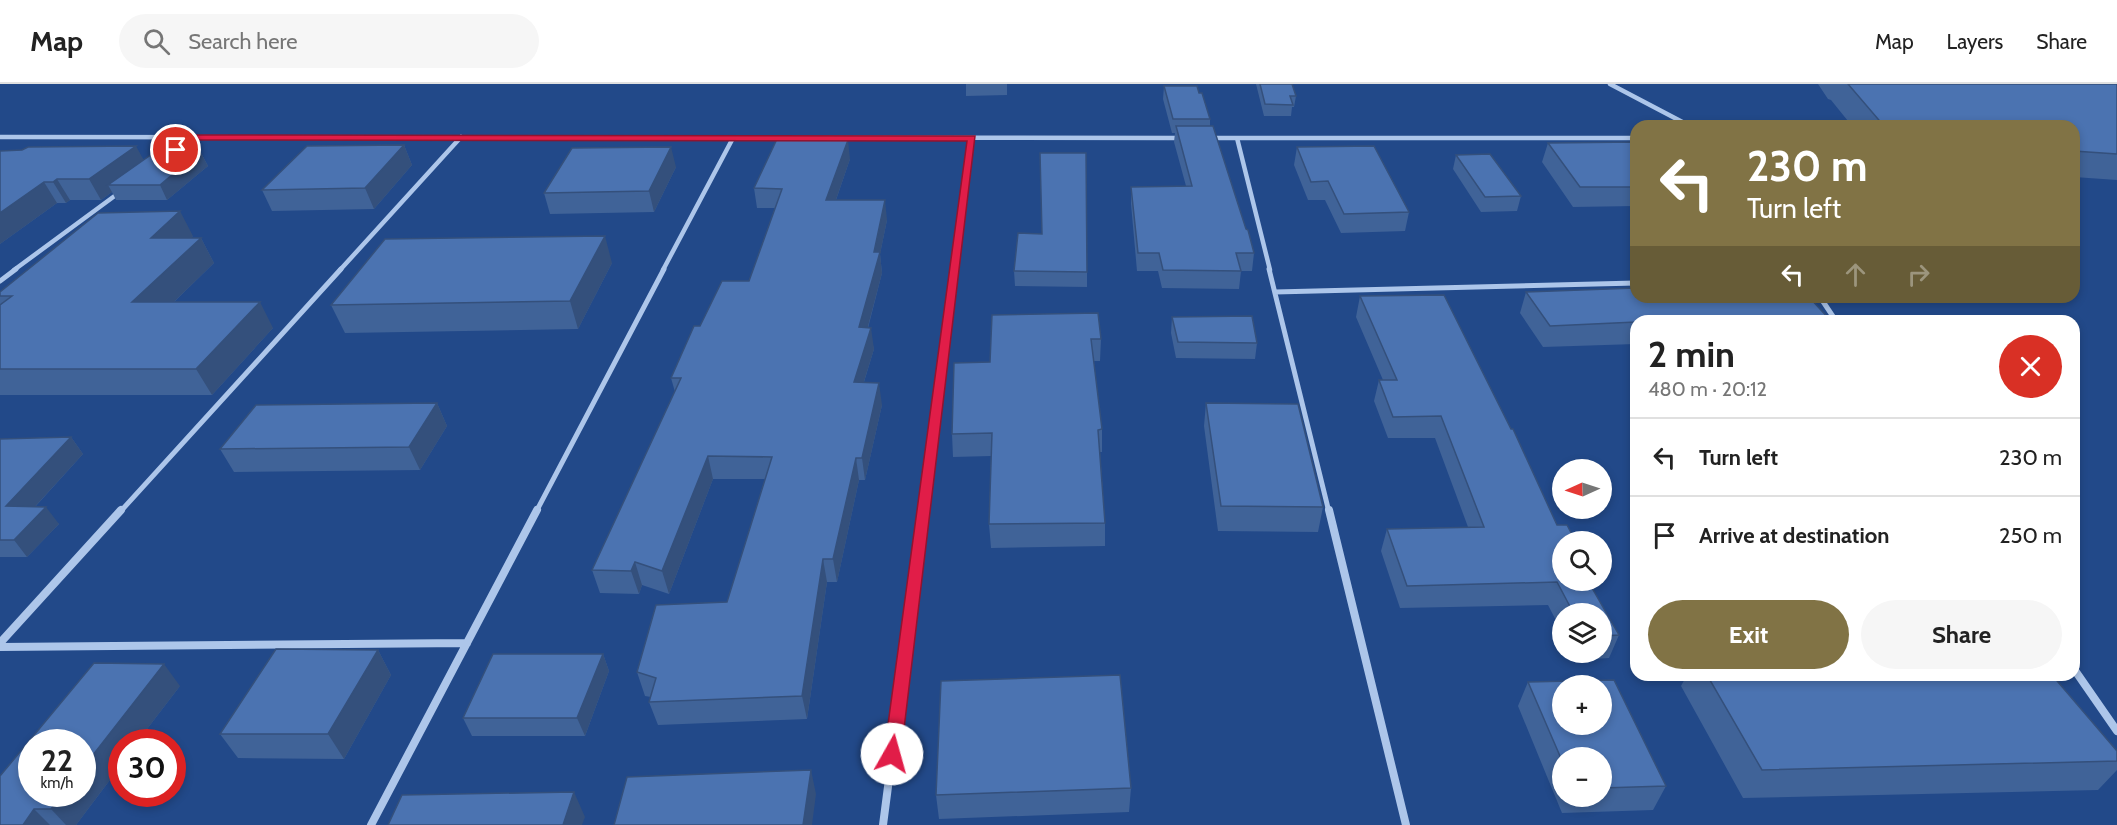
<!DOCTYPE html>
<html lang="en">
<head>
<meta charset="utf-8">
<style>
  :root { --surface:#fff; --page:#f6f6f6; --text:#222; --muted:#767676; --line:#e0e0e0; --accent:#817345 }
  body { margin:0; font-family:Cabin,sans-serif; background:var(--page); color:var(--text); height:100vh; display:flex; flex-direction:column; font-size:22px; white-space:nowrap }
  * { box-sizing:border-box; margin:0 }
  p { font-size:20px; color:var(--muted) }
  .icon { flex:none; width:33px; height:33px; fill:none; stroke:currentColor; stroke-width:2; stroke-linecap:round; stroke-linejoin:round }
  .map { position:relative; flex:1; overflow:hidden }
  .panel { position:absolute; left:1630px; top:231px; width:450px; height:366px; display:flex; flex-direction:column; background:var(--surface); border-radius:18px; box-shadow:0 3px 9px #0003 }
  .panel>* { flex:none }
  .top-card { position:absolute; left:1630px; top:36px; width:450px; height:183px; border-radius:18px; box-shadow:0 3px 9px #0003; background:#817345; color:#fff; overflow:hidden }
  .needle { width:39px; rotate:267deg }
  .tools { position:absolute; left:1552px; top:375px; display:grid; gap:12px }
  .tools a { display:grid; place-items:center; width:60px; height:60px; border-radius:50%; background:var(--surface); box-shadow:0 3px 9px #0003; font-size:30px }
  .speed { position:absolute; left:18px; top:645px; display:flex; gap:12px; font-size:30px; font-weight:700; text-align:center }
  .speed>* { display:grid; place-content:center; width:78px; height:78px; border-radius:50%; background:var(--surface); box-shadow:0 3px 9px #0003; line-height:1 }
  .speed small { font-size:15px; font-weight:400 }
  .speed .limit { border:9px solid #d22; background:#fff; color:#111 }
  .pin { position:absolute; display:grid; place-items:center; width:51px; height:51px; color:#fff; margin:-26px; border:3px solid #fff; border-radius:50%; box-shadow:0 2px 6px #0007 }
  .me { position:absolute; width:66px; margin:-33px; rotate:7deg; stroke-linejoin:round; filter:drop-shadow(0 0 4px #0008) }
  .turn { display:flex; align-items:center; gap:21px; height:126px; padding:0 18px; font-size:27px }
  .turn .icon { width:78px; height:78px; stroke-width:2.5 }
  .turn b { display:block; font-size:42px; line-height:51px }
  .lanes { display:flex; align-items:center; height:57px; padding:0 18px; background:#0003; justify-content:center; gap:30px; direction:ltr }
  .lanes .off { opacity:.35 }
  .round { display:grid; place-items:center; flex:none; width:63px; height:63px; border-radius:32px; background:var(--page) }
  .summary { display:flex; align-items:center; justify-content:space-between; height:102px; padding:0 18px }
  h1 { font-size:36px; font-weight:700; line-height:45px }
  .primary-button { display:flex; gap:12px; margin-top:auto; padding:12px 18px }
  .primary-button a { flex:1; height:69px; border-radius:36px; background:var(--accent); color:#fff; font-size:24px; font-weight:700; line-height:69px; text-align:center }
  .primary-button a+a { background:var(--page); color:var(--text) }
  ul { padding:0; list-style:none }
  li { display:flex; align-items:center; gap:18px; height:78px; padding:0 18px; border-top:2px solid var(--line) }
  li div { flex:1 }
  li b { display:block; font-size:22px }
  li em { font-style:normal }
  header { display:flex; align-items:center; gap:36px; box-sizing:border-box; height:84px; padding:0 30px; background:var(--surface); border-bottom:2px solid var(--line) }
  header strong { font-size:28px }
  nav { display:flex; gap:33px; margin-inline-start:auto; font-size:21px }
  .search { width:420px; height:54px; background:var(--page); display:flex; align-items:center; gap:15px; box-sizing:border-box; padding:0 21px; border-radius:33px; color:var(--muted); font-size:22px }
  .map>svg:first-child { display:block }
</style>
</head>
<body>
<header>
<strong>Map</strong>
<div class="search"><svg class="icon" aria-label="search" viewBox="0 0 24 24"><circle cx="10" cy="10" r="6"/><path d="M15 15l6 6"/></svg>Search here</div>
<nav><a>Map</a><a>Layers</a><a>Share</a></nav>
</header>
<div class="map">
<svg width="2117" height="741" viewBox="0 0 2117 741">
  <rect width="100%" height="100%" fill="#224989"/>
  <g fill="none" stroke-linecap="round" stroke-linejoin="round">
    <path stroke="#adc6ea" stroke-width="4.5" d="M1610,0L1690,42
      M0,53L1183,54
      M1211,54H1636
      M1237,54L1270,186
      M169,71L194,53
      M14,186L120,108
      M340,186L461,53
      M663,186L733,54
      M955,186L972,54"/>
    <path stroke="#adc6ea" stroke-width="5" d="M1269,185L1329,428
      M0,197L16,185
      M1275,208L1636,199
      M1820,213L1836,237
      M120,428L341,185
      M536,428L664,185
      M924,428L955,185"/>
    <path stroke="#adc6ea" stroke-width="8" d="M1329,426L1406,741
      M0,559L121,426
      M0,563L467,559
      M2074,585L2117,647
      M371,741L537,426
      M883,741L924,426"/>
  </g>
  <path fill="#406398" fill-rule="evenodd" d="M966,0H1007V11L966,12Z
    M1256,0H1292L1296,12L1294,23H1292L1291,32H1264Z
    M1818,0H2117V96L2074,93V42H1852L1831,16L1828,15Z
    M1164,2L1199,9L1210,35V42L1254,169L1252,187H1241L1239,205L1162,204L1158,187H1137L1131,120V103L1186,102L1174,58L1175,49H1172L1163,15Z
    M1636,58V122L1573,123L1542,78L1548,59Z
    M404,61L412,81L374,125L272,127L262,106Z
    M1297,63L1409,128L1405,147L1341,149L1325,116H1308L1294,81Z
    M0,67L143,76L200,67L208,82L167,116H116L112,108L101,116H70L66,119H57L0,160Z
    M1456,71L1521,112L1517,127L1481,128L1453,85Z
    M850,75L836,116L887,136L880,170L882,189L868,244L874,265L864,298L882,321L865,396H859L837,498H827L807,635L658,641L649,618L651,613L645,612L637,588L727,518L765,395H713L669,510L642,501L639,510L600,509L592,486L675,308L671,294L700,242L749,197L775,124H757L754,104Z
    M676,83L654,128L550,130L544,109Z
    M193,152L191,154H201L214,179L174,218L273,244L212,311H0V208Z
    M612,179L578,245L345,249L331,221Z
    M1014,187L1087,188V203L1015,202Z
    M1526,208L1636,237V260L1543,263L1520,229Z
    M1360,212L1557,441L1597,497L1593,506L1619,551L1609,574L1576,576L1573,568H1602V530H1563V550L1548,521L1400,524L1381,467L1387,445L1468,443L1435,354H1388L1374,317L1379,296H1383L1356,233Z
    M992,231L1101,255L1100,277H1093L1102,345V368H1100L1105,439V462L991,464L989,440L991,372L953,373L952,350L990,278Z
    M1172,233L1257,259L1255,275L1176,274L1171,249Z
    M437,319L447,342L420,386L234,388L220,365Z
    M1206,319L1323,423L1318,448L1218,447L1204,342Z
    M71,353L83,370L35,423L59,440L27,473H0V355Z
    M378,566L391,591L344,675L238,674L220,650Z
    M603,570L609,587L585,652H472L463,634Z
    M1687,591H2052L2117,667V686L2098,706L1743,714L1681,602Z
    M1528,598L1666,702L1653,726L1562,729L1518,622ZM1563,674H1602V712H1563Z
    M180,602L137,658H122V680L76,741H0Z
    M1131,704L1129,728L939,735L936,711Z"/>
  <path fill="#34507c" d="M848,56L850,75L829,136L826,116Z
    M404,61L412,81L374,125L365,104Z
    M136,62L147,82L108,101L112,108L101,116L89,95Z
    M671,63L676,83L654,128L649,107Z
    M200,67L208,82L167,116L160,101Z
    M57,95L70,116L66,119L53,98Z
    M44,98L57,119L0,160V129Z
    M885,116L887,136L880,170L882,189L862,265L859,243Z
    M180,127L193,152L165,179L151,154Z
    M605,152L612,179L578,245L570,217Z
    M201,154L214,179L147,244L132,218Z
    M260,218L273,244L212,311L196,285Z
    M871,244L874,265L857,320L854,298Z
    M879,299L882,321L865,396L862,374Z
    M437,319L447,342L420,386L409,363Z
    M71,353L83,370L20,439L6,422Z
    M708,372L713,395L669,510L662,487Z
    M856,374L859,396L837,498L833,475Z
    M46,423L59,440L27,473L14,456Z
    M823,475L827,498L807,635L802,612Z
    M635,478L642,501L639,510L631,487Z
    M378,566L391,591L344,675L328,650Z
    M603,570L609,587L585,652L577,634Z
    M164,580L180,602L137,658H122V680L76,741H66L51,725L63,710H82V685Z
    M811,686L816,710L812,741H803Z
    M574,708L585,733L582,741H563Z
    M34,725L50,741H23Z"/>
  <path fill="#4b73b1" stroke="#34507c" stroke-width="1.5" fill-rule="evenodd" d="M1260,0H1292L1296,12H1290L1293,21L1265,20Z
    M1848,0H2117V70L2074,67V42H1884Z
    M1164,2H1197L1199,9H1202L1210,35H1173Z
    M1176,42H1213L1246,145L1248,146L1254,169H1236L1241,187L1163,186L1159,169H1138L1131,103L1192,102Z
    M777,55L848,56L826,116H885L874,168H880L859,243L871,244L854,298L879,299L862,374H856L833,475H823L802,612L649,618L656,594L637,588L656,521L727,518L772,373L708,372L662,487L635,478L631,487L592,486L681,294H671L694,242H700L722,197H749L782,105L754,104Z
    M1636,58V103H1580L1548,59Z
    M404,61L365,104L262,106L307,62Z
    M136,62L89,95H57L53,98H44L0,129V67L22,66L28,63Z
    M1374,62L1409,128L1344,130L1328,97L1311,98L1297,63Z
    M671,63L649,107L544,109L572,64Z
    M200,67L160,101H108L155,68Z
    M1040,69H1086L1087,188L1014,187L1018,149L1042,150Z
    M1490,70L1521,112L1485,113L1456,71Z
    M180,127L151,154H201L132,218H260L196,285H0V221L12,212H0V208L98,129Z
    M605,152L570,217L331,221L385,155Z
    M1636,204V213H1809L1831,237H1636V238L1550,242L1526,208Z
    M1444,211L1511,345H1513L1557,441H1567L1576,458H1563V496H1597V497H1588L1619,551L1602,552V530H1574L1557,498L1407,502L1387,445L1484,443L1441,332L1393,333L1379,296H1397L1360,212Z
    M1098,229L1101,255H1091L1102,345L1098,346L1105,439L989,440L992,349L952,350L954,279L990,278L992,231Z
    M1252,232L1257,259L1178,258L1172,233Z
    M437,319L409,363L220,365L256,321Z
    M1206,319L1298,320L1323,423L1221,422Z
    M71,353L6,422L46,423L14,456H0V355Z
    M276,565L378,566L328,650H220Z
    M493,570H603L577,634H463Z
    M94,579L164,580L82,685V658H32V710H63L51,725H34L23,741H0V692Z
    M1120,591L1131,704L936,711L941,597Z
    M1707,591H2052L2117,667V677L1762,686Z
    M1614,596L1666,702L1602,704V674H1563V679L1528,598ZM1563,602H1602V640H1563Z
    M811,686L803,741H614L627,693Z
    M574,708L563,741H388L402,711Z"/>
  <path fill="#e11d48" stroke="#92132f" stroke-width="1.5" d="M190,51L975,52L901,670L899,675L892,677L886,675L884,670L967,57L196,56L179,68H173V64Z"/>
</svg>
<div class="tools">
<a><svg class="needle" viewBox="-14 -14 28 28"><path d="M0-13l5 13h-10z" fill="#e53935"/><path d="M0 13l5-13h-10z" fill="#767676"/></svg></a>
<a><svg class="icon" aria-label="search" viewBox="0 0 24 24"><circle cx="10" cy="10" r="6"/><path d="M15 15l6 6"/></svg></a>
<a><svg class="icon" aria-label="layers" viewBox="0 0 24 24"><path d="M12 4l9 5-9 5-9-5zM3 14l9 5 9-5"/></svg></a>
<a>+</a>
<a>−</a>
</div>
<div class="speed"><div>22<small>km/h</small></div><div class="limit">30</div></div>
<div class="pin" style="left:176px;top:66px;background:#d93025"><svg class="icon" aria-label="arrive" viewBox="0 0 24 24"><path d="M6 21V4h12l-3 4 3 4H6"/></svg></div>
<svg class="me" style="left:892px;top:670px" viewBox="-20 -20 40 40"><circle r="19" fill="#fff"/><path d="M0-13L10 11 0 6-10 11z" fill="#e11d48"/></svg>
<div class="top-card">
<div class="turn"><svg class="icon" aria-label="left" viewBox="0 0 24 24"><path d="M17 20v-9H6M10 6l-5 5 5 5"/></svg><div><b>230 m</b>Turn left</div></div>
<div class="lanes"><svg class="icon" aria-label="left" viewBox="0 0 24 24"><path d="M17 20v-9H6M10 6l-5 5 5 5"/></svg><svg class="icon off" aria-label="ahead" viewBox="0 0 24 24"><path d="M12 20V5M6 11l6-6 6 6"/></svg><svg class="icon off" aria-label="right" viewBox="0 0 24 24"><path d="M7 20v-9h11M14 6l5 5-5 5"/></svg></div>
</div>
<section class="panel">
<div class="summary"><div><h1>2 min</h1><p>480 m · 20:12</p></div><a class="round" style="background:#d93025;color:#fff"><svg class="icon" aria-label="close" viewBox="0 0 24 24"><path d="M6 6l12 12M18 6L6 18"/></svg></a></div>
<ul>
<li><svg class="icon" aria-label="left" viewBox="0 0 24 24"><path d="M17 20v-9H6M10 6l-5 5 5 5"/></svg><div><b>Turn left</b></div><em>230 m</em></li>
<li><svg class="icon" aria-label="arrive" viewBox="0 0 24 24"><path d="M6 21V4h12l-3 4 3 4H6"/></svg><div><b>Arrive at destination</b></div><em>250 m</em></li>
</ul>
<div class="primary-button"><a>Exit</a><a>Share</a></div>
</section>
</div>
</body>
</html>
